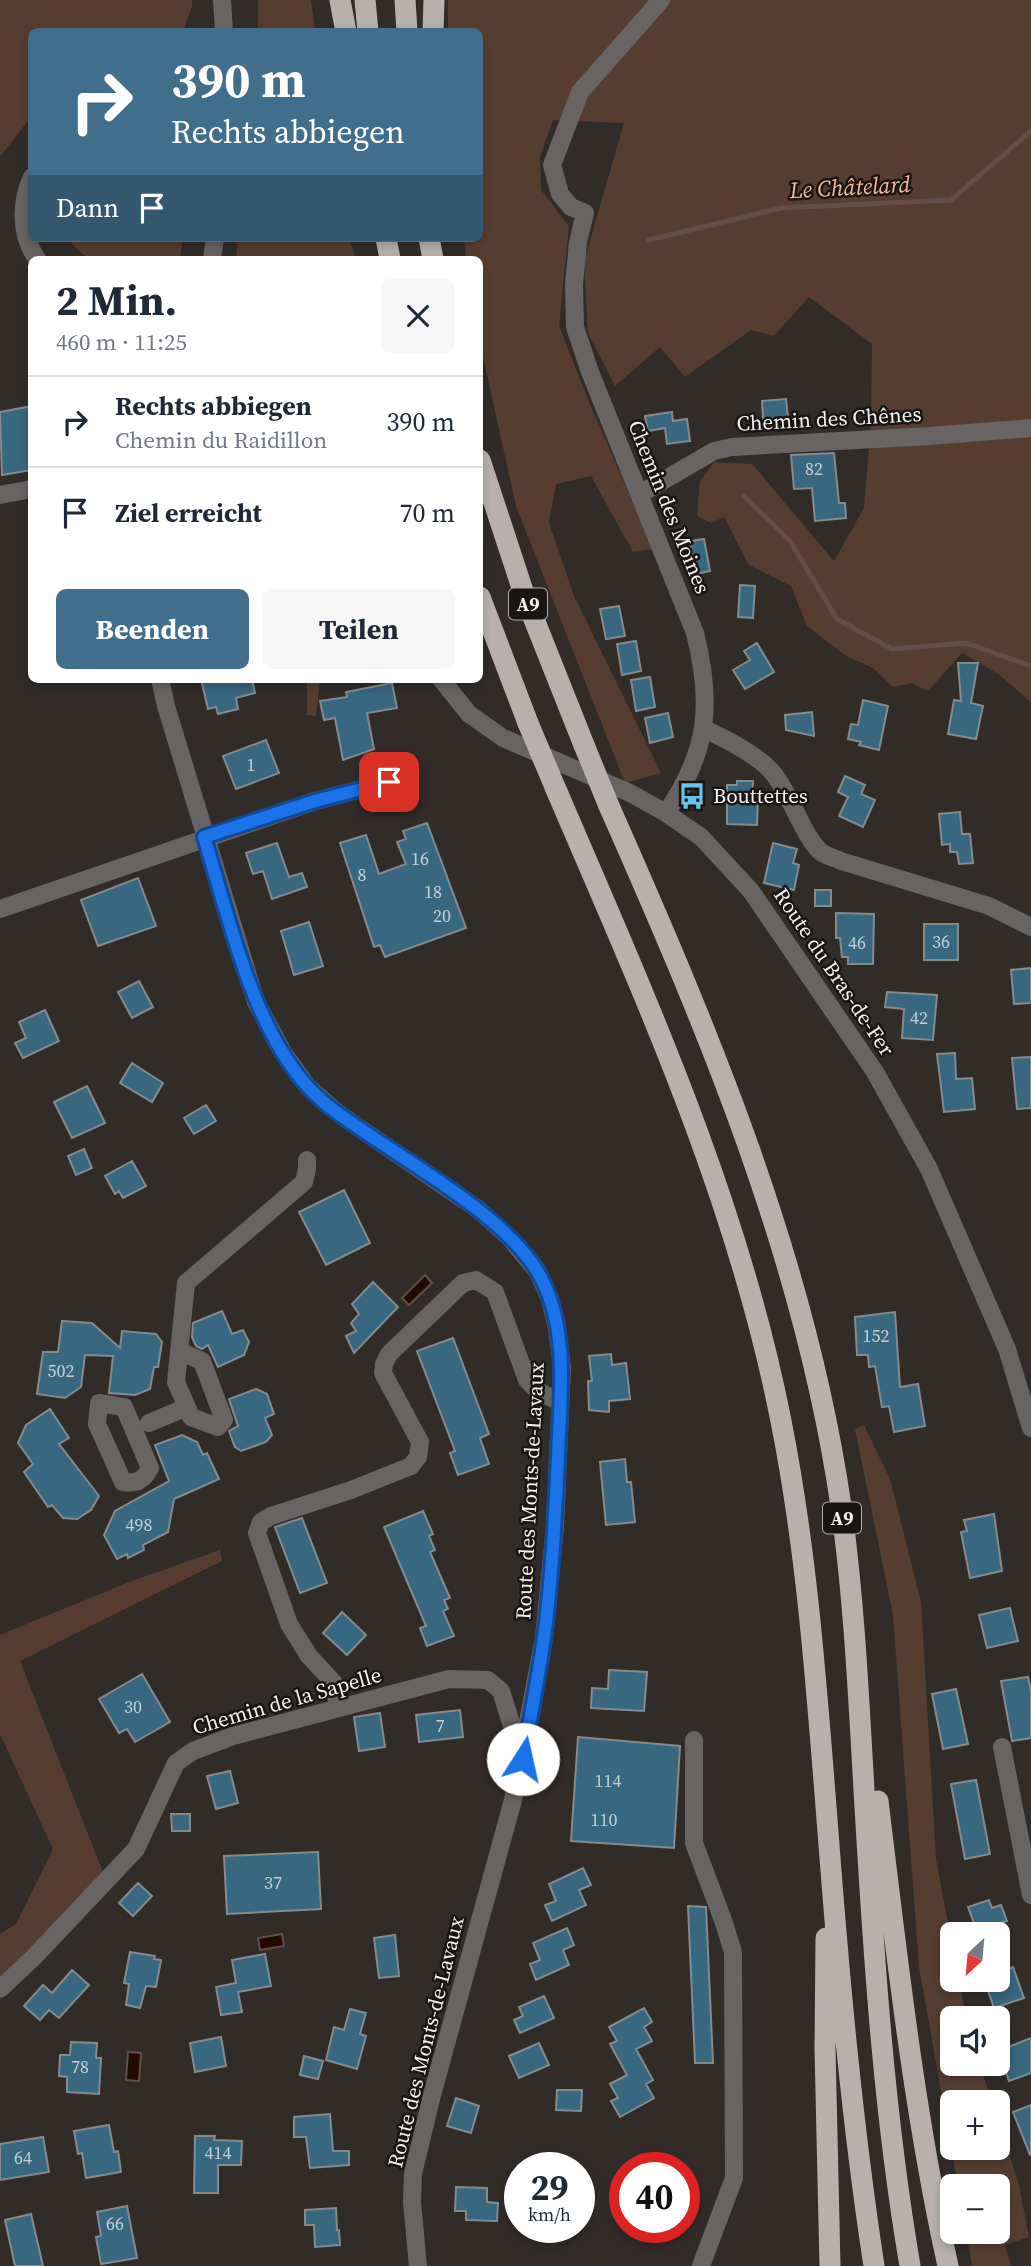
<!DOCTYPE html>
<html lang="de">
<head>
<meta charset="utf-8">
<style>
  :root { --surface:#fff; --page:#f6f6f7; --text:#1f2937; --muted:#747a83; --line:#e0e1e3; --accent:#406e8b }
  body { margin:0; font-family:"Source Serif 4",serif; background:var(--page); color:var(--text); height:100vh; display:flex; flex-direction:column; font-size:26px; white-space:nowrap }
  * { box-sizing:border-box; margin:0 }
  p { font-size:23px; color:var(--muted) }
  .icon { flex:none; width:38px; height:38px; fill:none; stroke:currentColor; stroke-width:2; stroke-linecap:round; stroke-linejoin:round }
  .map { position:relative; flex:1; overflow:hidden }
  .side { position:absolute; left:28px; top:256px; width:455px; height:427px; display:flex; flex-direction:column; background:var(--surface); border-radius:10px; box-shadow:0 4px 10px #0003 }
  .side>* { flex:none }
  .hud { position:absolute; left:28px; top:28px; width:455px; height:214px; border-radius:10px; box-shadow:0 4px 10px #0003; background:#406e8b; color:#fff; overflow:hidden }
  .needle { width:46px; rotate:206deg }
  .fabs { position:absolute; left:940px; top:1922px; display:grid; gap:14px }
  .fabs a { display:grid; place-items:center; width:70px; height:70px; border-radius:10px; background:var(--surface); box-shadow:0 4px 10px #0003; font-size:35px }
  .speed { position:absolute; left:504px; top:2152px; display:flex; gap:14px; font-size:35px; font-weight:700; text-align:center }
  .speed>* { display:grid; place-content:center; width:91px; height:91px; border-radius:50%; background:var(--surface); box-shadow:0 4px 10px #0003; line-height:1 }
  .speed small { font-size:18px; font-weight:400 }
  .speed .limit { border:10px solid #d22; background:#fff; color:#111 }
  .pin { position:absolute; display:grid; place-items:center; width:60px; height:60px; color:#fff; margin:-30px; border-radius:14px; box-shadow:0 4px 10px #0006 }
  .me { position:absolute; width:77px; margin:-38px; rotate:10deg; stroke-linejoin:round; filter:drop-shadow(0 0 5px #0008) }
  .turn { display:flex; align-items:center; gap:24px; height:147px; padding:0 28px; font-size:32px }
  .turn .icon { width:91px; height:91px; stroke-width:2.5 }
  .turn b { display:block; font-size:49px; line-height:60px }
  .then { display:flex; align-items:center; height:66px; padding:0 28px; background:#0003; gap:14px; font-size:26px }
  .round { display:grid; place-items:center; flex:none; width:74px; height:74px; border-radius:10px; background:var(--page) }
  .head { display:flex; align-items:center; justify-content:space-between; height:119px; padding:0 28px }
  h1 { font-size:42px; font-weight:700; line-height:52px }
  .primary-button { display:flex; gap:14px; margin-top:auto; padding:14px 28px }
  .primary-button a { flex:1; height:80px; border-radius:10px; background:var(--accent); color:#fff; font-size:28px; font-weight:700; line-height:80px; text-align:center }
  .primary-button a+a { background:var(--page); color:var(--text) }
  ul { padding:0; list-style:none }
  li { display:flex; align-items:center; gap:21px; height:91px; padding:0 28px; border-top:2px solid var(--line) }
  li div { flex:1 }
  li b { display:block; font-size:26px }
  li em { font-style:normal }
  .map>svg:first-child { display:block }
</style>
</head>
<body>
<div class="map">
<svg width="1031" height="2266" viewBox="0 0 1031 2266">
  <rect width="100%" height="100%" fill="#322c29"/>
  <path fill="#563d30" d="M0,0H192V6L183,31L32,32L31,117L0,157Z
    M258,0H311L315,31H258Z
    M448,0H1031V702L998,674L962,653L928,691L912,683L893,687L873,668L846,656L807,626L791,586L749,565L724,517L711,523L697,516L700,481L714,462L752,464L834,561L864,508L871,422L872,344L809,297L774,336L751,330L685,377L660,347L615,386L588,333L584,261L624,123L553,120L540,157L541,190L569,226L559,326L589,402L653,549L633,552L591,476L556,484L549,523L574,596L661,773L625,783L516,506L480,343V259H466L464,238H480V32L448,31Z
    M66,238H183L180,259H88Z
    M238,238H349L356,259H236Z
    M307,679H320L316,716L307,715Z
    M864,1425L890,1479L921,1602L936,1859L952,1945V1979H959L966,2018H952V2063H979L992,2102H952V2147H998V2120L1019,2185L1029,2237L1005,2245L1011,2266H972L966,2231H998V2186H958L919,1967L893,1615L855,1429Z
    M220,1550L222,1561L20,1661L104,1875L0,1983V1934L16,1924L53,1849L0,1734V1635L129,1582Z"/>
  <path fill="#230900" stroke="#624e47" stroke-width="2" d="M425,1275L432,1283L409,1305L402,1298Z
    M282,1934L284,1946L260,1950L258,1938Z
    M128,2052L141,2053L139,2081L126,2080Z"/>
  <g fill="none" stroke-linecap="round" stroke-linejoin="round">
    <path stroke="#624e47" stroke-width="5" d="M649,240L781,208L951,200L1031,131
      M744,496L790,541L837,619L892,649L966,643L1031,666"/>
  </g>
  <path fill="#386780" stroke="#838b8f" stroke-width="2" d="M786,399L788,418L763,419L762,401Z
    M32,406V470L2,475L0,412Z
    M672,412L673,421L687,419L690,441L667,444L665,428L648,431L645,416Z
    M834,453L839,503H845L846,518L815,521L812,488L794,489L791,455Z
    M704,539L710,571L696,574L690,541Z
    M740,585L755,586L753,618L738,617Z
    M619,606L625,636L606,639L600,609Z
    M636,641L641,671L622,675L617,644Z
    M757,643L774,672L745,689L733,670L750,660L744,651Z
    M958,663H978L971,703L983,706L976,739L948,734L954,700L961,701Z
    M650,677L655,707L636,711L631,680Z
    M201,679H252L255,693L236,698L238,709L218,714L216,707L208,709Z
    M392,683L397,708L367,713L374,749L343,760L335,718L324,720L320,701L347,697L346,692Z
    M863,700L888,706L879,750L859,745L861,742L848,739L851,724L858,725Z
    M812,712L814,736L786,730L785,715Z
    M668,713L673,737L650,743L645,718Z
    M266,740L279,773L236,789L223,756Z
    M845,776L865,785L861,794L875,800L863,827L839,816L848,797L838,792Z
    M737,781H753L752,797H758L757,825L727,824V785H737Z
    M960,812L962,834H970L973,863L959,864L957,852H950V844L942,845L939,814Z
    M427,823L466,928L385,957L380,945L374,947L340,843L366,835L379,874L406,864L397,842L406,839L403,831Z
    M277,843L289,877L302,873L307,887L272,899L263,871L253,874L246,853Z
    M773,843L797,849L793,863L799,865L794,890L764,883Z
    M138,878L156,926L98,946L81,900Z
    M815,890H831V906H815Z
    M836,913L874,914L873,964H848V957H842L840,938H836Z
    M309,922L323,966L294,975L281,931Z
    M924,924H958V960H924Z
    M1031,968V1003L1014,1004L1011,970Z
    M139,981L153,1007L132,1018L118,992Z
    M887,992L937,995L933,1040L902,1038L904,1009L885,1007Z
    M45,1010L59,1041L23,1058L15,1043L26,1038L19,1022Z
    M955,1053L956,1079L972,1078L975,1109L944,1112L937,1054Z
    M1031,1057V1108L1017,1109L1012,1058Z
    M132,1063L163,1083L152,1102L120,1083Z
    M87,1086L105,1123L72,1138L54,1102Z
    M206,1105L216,1121L194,1134L184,1118Z
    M84,1149L92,1168L76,1175L68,1156Z
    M132,1161L146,1186L123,1198L119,1191L115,1194L105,1176Z
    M344,1190L370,1243L326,1265L299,1212Z
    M373,1282L398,1307L354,1353L346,1336L356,1331L351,1323L359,1314L352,1304Z
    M222,1311L232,1334L243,1330L249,1342L244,1355L218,1367L208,1345L202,1349L196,1346L192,1337L193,1323Z
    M895,1312L900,1387L918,1384L925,1426L894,1432L889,1406L882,1407L875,1366L869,1367L868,1355H857L855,1317Z
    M62,1321L92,1323L120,1348L122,1331L156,1334L162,1342L158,1367H154L150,1389L135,1395L109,1393L113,1356L85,1355L81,1387L65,1398L37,1394L43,1352H58Z
    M453,1338L489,1434L480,1438L489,1464L458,1475L450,1453L455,1451L417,1351Z
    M611,1354L612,1365L626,1363L630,1399L609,1401V1412L589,1410L588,1381H592L589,1356Z
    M256,1389L267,1394L274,1414L265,1418L272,1435L266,1442L241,1451L235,1447L229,1431L238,1426L229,1399Z
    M50,1409L69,1438L59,1444L99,1496L91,1510L77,1519L63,1518L52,1505L48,1507L24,1472L33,1464L18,1443L26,1425Z
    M182,1435L197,1442L203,1455L207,1453L219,1479L174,1499L168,1532L143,1545L144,1550L128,1558L127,1554L117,1559L104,1535L115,1511L169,1481L155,1445Z
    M625,1459L627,1482H631L635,1522L606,1525L600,1462Z
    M423,1511L433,1534L429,1536L435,1550L430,1552L450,1598L444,1600L448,1609L443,1611L454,1636L427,1646L420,1628L426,1626L384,1527Z
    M994,1514L1002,1571L970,1578L961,1532L967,1531L964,1520Z
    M302,1518L327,1583L300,1593L275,1527Z
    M1010,1608L1018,1641L987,1648L979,1615Z
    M342,1612L366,1635L347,1655L323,1633Z
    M609,1670L647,1672L644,1711L591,1708L592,1688L608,1689Z
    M142,1674L170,1722L135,1742L127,1729L119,1733L99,1699Z
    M1028,1677L1031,1692V1738L1012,1741L1001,1681Z
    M956,1689L968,1744L943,1749L932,1694Z
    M460,1710L463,1737L419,1742L416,1715Z
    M380,1713L385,1747L359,1751L354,1717Z
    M578,1737L680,1746L674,1848L571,1841Z
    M230,1771L238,1803L216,1809L207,1776Z
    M976,1780L990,1854L965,1859L951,1784Z
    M171,1814H190V1831H172Z
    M318,1852L321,1909L227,1914L224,1856Z
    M583,1868L591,1885L579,1890L586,1905L552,1921L545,1905L556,1901L549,1884Z
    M138,1883L152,1896L133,1916L119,1903Z
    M989,1900L992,1908L1001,1905L1007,1921L997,1924L1000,1934H978L968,1907Z
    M688,1906L706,1907L713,2063H695Z
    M567,1928L574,1945L563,1950L569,1965L536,1980L530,1964L540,1960L533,1943Z
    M395,1935L399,1976L379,1978L374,1938Z
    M130,1952L155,1956L154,1959L161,1960L156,1987L146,1986L140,2008L126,2005L129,1984L124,1983Z
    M265,1954L271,1986L238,1992L242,2012L221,2015L216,1987L236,1983L232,1960Z
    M1013,1967L1024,1998L994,2008L984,1979H998V1973Z
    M72,1970L89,1985L59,2018L49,2010L40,2020L24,2006L43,1985L52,1993Z
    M544,1996L554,2018L520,2033L514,2020L523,2016L519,2007Z
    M644,2008L652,2022L644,2027L652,2041L636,2049L653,2080L646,2084L654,2098L620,2117L611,2101L618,2098L610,2084L627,2075L610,2044L617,2041L609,2027Z
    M350,2009L366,2013L360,2034L366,2036L357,2069L326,2060L334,2027L344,2030Z
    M221,2037L226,2066L195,2072L190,2043Z
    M1031,2038V2073L1009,2081L998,2051Z
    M71,2042L97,2043L96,2058H101L99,2094L67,2092V2077L59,2076L60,2055H70Z
    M539,2043L549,2065L519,2078L509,2056Z
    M304,2056L323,2061L318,2079L300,2075Z
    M557,2090H582L581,2111L556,2110Z
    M456,2098L479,2106L471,2133L447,2126Z
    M1031,2105V2155H1030L1013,2112Z
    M330,2114L333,2151H349V2165L310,2168L306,2137H294V2117Z
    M109,2125L114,2152L118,2151L121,2172L86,2178L82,2153L78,2154L74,2131Z
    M195,2136H215L214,2140L242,2141L241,2165H218V2193H194Z
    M43,2137L49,2172L0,2180V2144Z
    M456,2187L487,2188V2202L498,2203L497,2221L466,2220V2211H455Z
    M127,2206L137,2258L101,2264L96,2237L101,2236L97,2212Z
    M336,2208L337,2230H339L340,2245L315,2247L314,2225H305V2210Z
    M31,2214L43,2266H15L5,2220Z"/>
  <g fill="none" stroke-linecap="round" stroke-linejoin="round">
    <path stroke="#686463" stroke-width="18" d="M222,0L224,32
      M661,0L580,92L552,165L560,194L571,207L585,213L578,242L574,284L575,327L590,372L695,633C713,705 708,752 666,813
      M32,177C20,203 20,235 37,259
      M212,259L215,238
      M640,494L714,451L732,447L930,436L1031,428
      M0,495L32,489
      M160,679L166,706L256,1002L284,1054L308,1087L339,1114L479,1210L509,1237L538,1272L550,1299L557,1328L562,1367L555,1526L544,1638L513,1800L432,2095L413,2174L412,2202L418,2266
      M441,679L469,714L503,738L630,793L666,813L701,837L751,891L875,1072L929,1169L1007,1349L1031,1428
      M704,729C726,739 758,755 773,773C790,793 804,838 821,852C826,856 835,858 841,861L989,906L1031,927
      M0,909L315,801L389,782
      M181,1352L202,1361L224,1420L218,1427L191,1417L187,1407
      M99,1403L124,1407L150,1468C144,1480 137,1484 123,1482L97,1424Z
      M149,1423L187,1407L176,1382L186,1283L304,1182L307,1169V1160
      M338,1708L334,1683L309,1656L289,1624L257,1533L261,1522L271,1516L351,1490L411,1466L418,1457L420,1442L383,1373L384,1364L389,1354L463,1283L476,1280L495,1292L527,1380L538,1391L560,1402
      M694,1740V1843L723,1920L733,1952L734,2178L701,2266
      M1002,1747L1031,1895
      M0,1989L34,1957L136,1849L176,1763L193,1751L233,1736L449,1679L488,1680L501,1691L522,1758"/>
    <path stroke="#b8b0ac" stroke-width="21" d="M340,0L346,32
      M365,0L368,32
      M405,0L407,32
      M433,32L434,0
      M386,238L390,259
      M429,238L433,259
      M480,460L524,594L584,745
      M480,597L528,723
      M555,787C644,995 737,1197 781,1421C808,1557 817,1694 828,1832C839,1977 852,2122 874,2266
      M609,806C709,1032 805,1259 841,1506C855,1606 859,1707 865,1807C874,1961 884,2114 910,2266
      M878,1801C897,1957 914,2112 948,2266
      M826,1938L825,2049L830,2266"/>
    <path stroke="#b8b0ac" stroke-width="21" d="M528,723L555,787
      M584,745L609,806"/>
  </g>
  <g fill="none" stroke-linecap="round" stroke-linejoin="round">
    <defs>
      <path id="route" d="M389,782L315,801L204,837C229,917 251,1024 308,1087C323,1104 343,1117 362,1130C414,1166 508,1219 539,1274C570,1330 560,1396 558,1457C555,1518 552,1578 544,1638C538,1679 530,1719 523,1759"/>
    </defs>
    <use href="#route" stroke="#114b97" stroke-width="18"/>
    <use href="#route" stroke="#1a73e8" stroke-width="12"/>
  </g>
  <defs>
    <symbol id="bus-bare" viewBox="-9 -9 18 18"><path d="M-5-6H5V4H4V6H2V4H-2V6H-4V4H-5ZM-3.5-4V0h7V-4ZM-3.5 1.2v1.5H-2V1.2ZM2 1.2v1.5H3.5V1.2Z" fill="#69c3f1" stroke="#181514" stroke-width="2.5" paint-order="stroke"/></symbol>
  </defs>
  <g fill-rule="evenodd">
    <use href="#bus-bare" x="673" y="777" width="38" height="38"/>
  </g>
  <g text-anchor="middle" stroke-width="5" stroke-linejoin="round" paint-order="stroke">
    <g font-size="18" fill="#c5ced2">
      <text x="814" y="475">82</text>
      <text x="251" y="771">1</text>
      <text x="420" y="865">16</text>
      <text x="362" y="881">8</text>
      <text x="433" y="898">18</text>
      <text x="442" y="922">20</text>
      <text x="941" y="948">36</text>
      <text x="857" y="949">46</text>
      <text x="919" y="1024">42</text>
      <text x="876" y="1342">152</text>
      <text x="61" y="1377">502</text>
      <text x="139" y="1531">498</text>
      <text x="133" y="1713">30</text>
      <text x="440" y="1732">7</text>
      <text x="608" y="1787">114</text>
      <text x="604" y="1826">110</text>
      <text x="273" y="1889">37</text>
      <text x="80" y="2073">78</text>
      <text x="218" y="2159">414</text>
      <text x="23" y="2164">64</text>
      <text x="115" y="2230">66</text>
    </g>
    <g fill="#181514" stroke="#b2aead" stroke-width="2">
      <rect x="509" y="588.5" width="38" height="31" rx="5"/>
      <rect x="823" y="1502.5" width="38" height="31" rx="5"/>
    </g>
    <g font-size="19" font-weight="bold" fill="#f4f0ee">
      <text x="528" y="611">A9</text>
      <text x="842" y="1525">A9</text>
    </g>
    <g font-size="21" fill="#f4f0ee" stroke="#181514">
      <text transform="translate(829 419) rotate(-3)" y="7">Chemin des Chênes</text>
      <text transform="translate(669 507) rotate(68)" y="7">Chemin des Moines</text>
      <text transform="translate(834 972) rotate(56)" y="7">Route du Bras-de-Fer</text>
      <text transform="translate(530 1491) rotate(-87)" y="7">Route des Monts-de-Lavaux</text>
      <text transform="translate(287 1701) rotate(-16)" y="7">Chemin de la Sapelle</text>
      <text transform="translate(426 2042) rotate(-76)" y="7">Route des Monts-de-Lavaux</text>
    </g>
    <g font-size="21" fill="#f4f0ee" stroke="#181514" text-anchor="start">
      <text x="713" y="803">Bouttettes</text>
    </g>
    <g font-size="23" font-style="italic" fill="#fbb692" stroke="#181514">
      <text transform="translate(850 187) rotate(-3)" y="8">Le Châtelard</text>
    </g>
  </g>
</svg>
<div class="fabs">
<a><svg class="needle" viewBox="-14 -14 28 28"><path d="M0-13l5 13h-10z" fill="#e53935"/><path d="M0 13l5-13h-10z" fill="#747a83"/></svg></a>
<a><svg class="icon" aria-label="sound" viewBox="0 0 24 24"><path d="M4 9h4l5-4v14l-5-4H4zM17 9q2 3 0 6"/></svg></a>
<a>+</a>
<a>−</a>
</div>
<div class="speed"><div>29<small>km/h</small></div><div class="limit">40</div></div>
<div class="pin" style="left:389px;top:782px;background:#d93025"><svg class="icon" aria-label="arrive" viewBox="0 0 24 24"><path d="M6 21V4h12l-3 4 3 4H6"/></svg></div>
<svg class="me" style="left:523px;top:1759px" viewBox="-20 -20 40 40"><circle r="19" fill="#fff"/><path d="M0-13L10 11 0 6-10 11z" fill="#1a73e8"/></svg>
<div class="hud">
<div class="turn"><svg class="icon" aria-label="right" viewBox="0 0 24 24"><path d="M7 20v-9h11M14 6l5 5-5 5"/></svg><div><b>390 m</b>Rechts abbiegen</div></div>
<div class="then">Dann<svg class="icon" aria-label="arrive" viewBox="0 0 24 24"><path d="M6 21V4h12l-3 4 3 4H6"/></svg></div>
</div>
<section class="side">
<div class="head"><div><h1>2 Min.</h1><p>460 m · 11:25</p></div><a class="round"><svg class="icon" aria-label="close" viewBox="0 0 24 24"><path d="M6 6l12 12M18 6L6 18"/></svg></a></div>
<ul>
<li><svg class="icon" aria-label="right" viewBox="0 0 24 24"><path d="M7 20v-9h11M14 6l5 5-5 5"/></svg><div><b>Rechts abbiegen</b><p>Chemin du Raidillon</p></div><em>390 m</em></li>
<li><svg class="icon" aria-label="arrive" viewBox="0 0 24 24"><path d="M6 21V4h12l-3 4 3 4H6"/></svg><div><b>Ziel erreicht</b></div><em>70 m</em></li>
</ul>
<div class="primary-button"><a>Beenden</a><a>Teilen</a></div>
</section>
</div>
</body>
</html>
